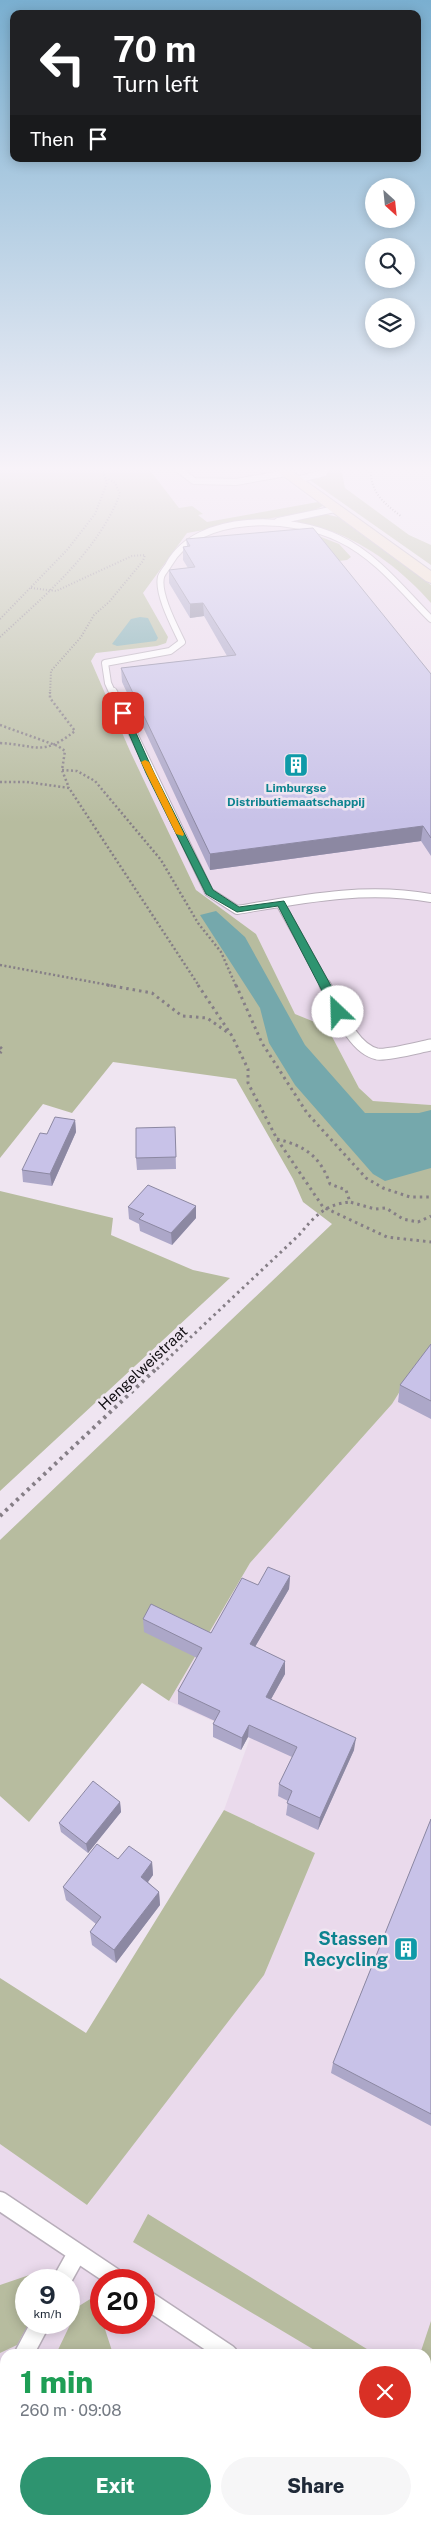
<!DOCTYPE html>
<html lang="en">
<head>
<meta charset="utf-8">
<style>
  :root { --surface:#fff; --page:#f6f6f7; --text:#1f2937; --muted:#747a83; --accent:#2e9470 }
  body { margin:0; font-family:"Public Sans",sans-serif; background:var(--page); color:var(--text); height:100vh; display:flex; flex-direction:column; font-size:19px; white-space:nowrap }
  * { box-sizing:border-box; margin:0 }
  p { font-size:16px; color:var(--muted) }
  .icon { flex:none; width:28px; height:28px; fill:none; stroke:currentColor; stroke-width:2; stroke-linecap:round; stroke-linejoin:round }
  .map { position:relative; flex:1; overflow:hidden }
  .details { position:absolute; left:0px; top:2349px; width:431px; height:176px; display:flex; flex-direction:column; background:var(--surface); border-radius:15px 15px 0 0; box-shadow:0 2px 12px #0003 }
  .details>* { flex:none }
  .banner { position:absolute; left:10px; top:10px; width:411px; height:152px; border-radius:10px; box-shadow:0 2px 12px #0003; background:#202124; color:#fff; overflow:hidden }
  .needle { width:32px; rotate:153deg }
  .fabs { position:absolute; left:365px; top:178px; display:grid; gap:10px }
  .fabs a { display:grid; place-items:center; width:50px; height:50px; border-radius:50%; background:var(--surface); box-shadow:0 2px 12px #0003; font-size:25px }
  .speed { position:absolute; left:15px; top:2269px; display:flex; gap:10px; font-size:25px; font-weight:700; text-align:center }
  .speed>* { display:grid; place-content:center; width:65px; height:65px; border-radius:50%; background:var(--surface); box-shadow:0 2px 12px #0003; line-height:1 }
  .speed small { font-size:12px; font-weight:400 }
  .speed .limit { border:8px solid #d22; background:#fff; color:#111 }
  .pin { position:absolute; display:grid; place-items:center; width:42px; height:42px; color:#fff; margin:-21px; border-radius:10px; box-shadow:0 2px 8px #0006 }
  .me { position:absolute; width:55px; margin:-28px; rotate:336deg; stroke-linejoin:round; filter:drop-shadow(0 0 4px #0008) }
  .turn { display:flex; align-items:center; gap:18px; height:105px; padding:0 20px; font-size:22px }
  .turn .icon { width:65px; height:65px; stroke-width:2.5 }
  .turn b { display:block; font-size:35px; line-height:42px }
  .then { display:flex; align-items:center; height:48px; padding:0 20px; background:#0003; gap:10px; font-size:19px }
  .round { display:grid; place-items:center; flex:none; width:52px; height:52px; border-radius:26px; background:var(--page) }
  .headline { display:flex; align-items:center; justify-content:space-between; height:85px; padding:0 20px }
  h1 { font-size:30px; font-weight:800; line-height:38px; color:#1e9e55 }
  .action { display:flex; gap:10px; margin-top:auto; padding:10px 20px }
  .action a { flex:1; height:58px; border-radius:30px; background:var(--accent); color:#fff; font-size:20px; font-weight:800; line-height:58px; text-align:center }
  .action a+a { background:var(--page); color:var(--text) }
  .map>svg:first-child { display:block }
</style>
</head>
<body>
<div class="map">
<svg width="431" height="2524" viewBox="0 0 431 2524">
  <rect width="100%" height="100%" fill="#efe5f1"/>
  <path fill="#eadaec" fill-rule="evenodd" d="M149,469H270L416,577L431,594V1105L373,1101L359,1088L327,1027L295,1014L256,934L196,890L130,751L91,661L184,525L206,522L197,515L202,514L179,508Z
    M431,1351V2524H141L137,2520H426V2354H5V2376L0,2372V2144L88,2205L315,1853L224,1810L250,1738L169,1701L250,1563L392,1404L407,1380ZM26,2280H69V2322H26ZM101,2280H144V2322H101Z"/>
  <path fill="#b7bc9f" d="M0,469H149L179,508L192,506L203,514L198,515L207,522L318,502L323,506L312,511L187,533L143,593L168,637L166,643L157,646L96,653L91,661L130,751L196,890L256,934L295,1014L327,1027L359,1088L373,1101L431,1105V1351L407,1380L392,1404L250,1563L169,1701L142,1683L29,1822L0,1796V1540L332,1224L303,1202L293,1179L236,1079L113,1062L72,1113L43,1104L0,1158Z
    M331,469H341L345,488L409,535L431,545V565L310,480L327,474Z
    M324,514L338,517L431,585V603C404,572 369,545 331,531C319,527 304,526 294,520Z
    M316,535L339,544L351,557L347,560L330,562Z
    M0,1191L113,1218L111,1235L193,1270L230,1278L0,1491Z
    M224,1810L315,1853L264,1975L87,2205L0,2144V1978L86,2033Z
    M148,2214L375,2354H321L133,2242Z
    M44,2270L45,2280H26V2322L29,2323L17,2345L0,2353V2285Z
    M95,2296L101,2322L103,2323L113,2354H56L79,2306Z
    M431,2321V2410L426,2425V2354H420Z
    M0,2491L5,2496V2520H28L32,2524H0Z
    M137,2520H221V2524H141Z
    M270,2520H397L395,2524H268Z"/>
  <path fill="#75a8ac" d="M140,617L148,618L158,638L156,641L117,646L112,644L131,619Z
    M216,911L245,937L305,1045L365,1113H419L431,1110V1168L385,1181L373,1174L295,1085L269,1043L260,1008L200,915Z"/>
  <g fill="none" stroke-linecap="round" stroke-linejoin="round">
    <defs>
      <path id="lane-far3" d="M178,469L194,481L236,482L286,473
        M296,480L324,473L327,469
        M278,521L335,509
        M113,694L108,683L105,663L170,651L182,642C175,627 157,594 161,577C162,573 167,568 169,564C198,512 293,515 340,539C376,556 403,591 431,619"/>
      <path id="lane-far2" d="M113,692L209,892L237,910C302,899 365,886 431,898
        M280,903L326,986"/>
      <path id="lane-far1" d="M325,985C337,1006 351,1048 377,1054C387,1056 420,1047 431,1045"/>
      <path id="lane" d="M0,2201L118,2280
        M62,2280L77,2253
        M144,2298L228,2354
        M24,2354L41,2322
        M0,2401L5,2392
        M241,2524L243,2520"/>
      <path id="street" d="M0,2411L5,2413V2455L0,2453Z
        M73,2520H116L118,2524H75Z"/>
      <path id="secondary" d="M274,469H289L431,571V583L426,581Z"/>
    </defs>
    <use href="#lane-far3" stroke="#b8aeba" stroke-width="8"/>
    <use href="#lane-far2" stroke="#b8aeba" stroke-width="10"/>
    <use href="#lane-far1" stroke="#b8aeba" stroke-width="13"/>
    <use href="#lane" stroke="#b8aeba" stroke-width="21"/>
    <use href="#street" stroke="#b8aeba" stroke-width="3"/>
    <use href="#secondary" stroke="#b8aeba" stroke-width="2"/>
    <path stroke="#857e86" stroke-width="2" stroke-dasharray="1 2" stroke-linecap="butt" d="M371,469C370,493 384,503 402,517
      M31,588L56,591L132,556L145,555L143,561L109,602L94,615L81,637L51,671L50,694
      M0,619L67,550L95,514L107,483L102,469
      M0,637C45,595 97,553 120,494L115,483L107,478"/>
    <path stroke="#857e86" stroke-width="2.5" stroke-dasharray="2 2.5" stroke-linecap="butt" d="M0,725L58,746L65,751L62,770L69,788
      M0,743C37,745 42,757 75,731L50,698V692
      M62,770L77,771L95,781L161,860L198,923L221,952L236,986
      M0,782H27L69,788L199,986
      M0,965L114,986"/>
    <path stroke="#857e86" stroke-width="3" stroke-dasharray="2.5 4" stroke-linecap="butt" d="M107,985L152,993L182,1016L207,1018L230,1034
      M198,985L232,1036L248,1069V1083L277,1139L323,1207L387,1237L431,1242
      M236,985L262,1043L307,1113L366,1178L383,1188L410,1197H431
      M0,1047L3,1050L0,1053
      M277,1139C305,1146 320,1156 330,1184L346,1190L350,1202L375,1209L386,1208L403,1219L418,1222L431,1216
      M157,1369L299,1235C314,1217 325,1204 350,1202"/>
    <path stroke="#857e86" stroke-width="4" stroke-dasharray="3 4.5" stroke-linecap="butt" d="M0,1516L158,1367"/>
    <path stroke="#857e86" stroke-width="5" stroke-dasharray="4 6" stroke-linecap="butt" d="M0,2472L5,2478
      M39,2520L42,2524"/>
    <use href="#lane-far3" stroke="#fff" stroke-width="6"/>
    <use href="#lane-far2" stroke="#fff" stroke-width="8"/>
    <use href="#lane-far1" stroke="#fff" stroke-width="11"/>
    <use href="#lane" stroke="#fff" stroke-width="18"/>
    <use href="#street" fill="#fff" fill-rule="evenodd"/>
    <use href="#secondary" fill="#f1e0c9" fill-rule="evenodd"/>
  </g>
  <path fill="#aca7c8" d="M186,539L431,674V856L421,841L210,870L122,682L121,668L227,656L204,616L190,618L169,583V570L188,568L183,560V547L187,546Z
    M75,1120L76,1132L52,1186L23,1182L22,1170L47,1134Z
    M175,1127L176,1169L137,1170L136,1158Z
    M128,1207L196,1218L172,1245L140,1231L139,1224L129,1219Z
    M431,1344V1419L398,1402L400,1385Z
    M290,1576L289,1589L255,1647L285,1661V1674L271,1699L354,1750L318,1830L286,1815L288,1801L278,1796L279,1784L292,1757L248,1737L241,1750L213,1737V1724L215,1721L178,1704V1691L197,1658L144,1632L143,1619L211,1633L258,1585Z
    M120,1802L121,1812L88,1853L61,1832L59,1823Z
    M431,1819V2126L331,2073L333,2063Z
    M118,1859L152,1862L153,1875L148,1882L159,1892L160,1905L116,1963L92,1945L90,1932L96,1924L66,1900L63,1887Z"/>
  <path fill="#8c88a2" d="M203,603L204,616L190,618V604Z
    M423,826L421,841L210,870V854Z
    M75,1120L76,1132L52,1186L50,1174Z
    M196,1206V1218L172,1245L171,1233Z
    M290,1576L289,1589L249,1657L250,1644Z
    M285,1661V1674L265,1710L266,1697Z
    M249,1725L248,1737L241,1750L242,1738Z
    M356,1738L354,1750L318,1830L320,1818Z
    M120,1802L121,1812L88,1853L86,1844Z
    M152,1862L153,1875L142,1890L141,1877Z
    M159,1892L160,1905L116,1963L114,1950Z"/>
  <path fill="#c8c2e8" stroke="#8c88a2" d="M313,528L431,674V838L423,826L210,854L121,668L236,655L203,603L190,604L169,570L195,567L183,547L190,546L186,539Z
    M55,1117L75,1120L50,1174L22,1170L40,1133L47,1134Z
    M175,1127L176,1157L136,1158V1128Z
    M148,1185L196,1206L171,1233L139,1219L144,1214L128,1207Z
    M431,1344V1401L400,1385Z
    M268,1567L290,1576L250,1644L285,1661L266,1697L356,1738L320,1818L287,1803L292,1791L279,1784L297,1747L249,1725L242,1738L213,1724L220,1711L178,1691L202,1648L143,1619L151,1604L211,1633L242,1578L258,1585Z
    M93,1781L120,1802L86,1844L59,1823Z
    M431,1819V2114L333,2063Z
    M97,1844L118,1859L129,1846L152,1862L141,1877L159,1892L114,1950L90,1932L101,1917L63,1887Z
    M426,2482L431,2485V2516L426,2513Z"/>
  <linearGradient id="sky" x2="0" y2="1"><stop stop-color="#7aafd0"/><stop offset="0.57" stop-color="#f8f3f9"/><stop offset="1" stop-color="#f8f3f9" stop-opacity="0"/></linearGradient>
  <rect width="431" height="823" fill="url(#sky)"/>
  <path fill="#2e9470" stroke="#1e6049" d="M123,711L127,713L154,773L213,890L239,907L284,901L335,993L343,1012L342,1014L333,1012L278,906L237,912L206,894L146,773L120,713Z"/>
  <path fill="#f59e0b" d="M145,760L149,762L184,834L183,836L176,834L141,762Z"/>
  <defs>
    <symbol id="building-square" viewBox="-11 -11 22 22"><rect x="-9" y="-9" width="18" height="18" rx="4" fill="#0f9aa8" stroke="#efe5f1"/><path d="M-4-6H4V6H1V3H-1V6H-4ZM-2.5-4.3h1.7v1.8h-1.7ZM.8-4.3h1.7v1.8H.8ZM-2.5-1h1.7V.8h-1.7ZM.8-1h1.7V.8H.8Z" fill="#fff"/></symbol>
  </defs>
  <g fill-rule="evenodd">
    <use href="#building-square" x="282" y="751" width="28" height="28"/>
    <use href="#building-square" x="392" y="1935" width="28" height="28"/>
  </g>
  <g text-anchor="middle" stroke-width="5" stroke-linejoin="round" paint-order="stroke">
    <g font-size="12" font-weight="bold" fill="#0d838f" stroke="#efe5f1">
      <text x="296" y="792">Limburgse<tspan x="296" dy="14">Distributiemaatschappij</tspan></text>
    </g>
    <g font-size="15" fill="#110e12" stroke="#efe5f1">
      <text transform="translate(143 1368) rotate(-43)" y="5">Hengelweistraat</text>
    </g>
    <g font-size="18" font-weight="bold" fill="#0d838f" stroke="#efe5f1" text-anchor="end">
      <text x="388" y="1945">Stassen<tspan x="388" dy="21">Recycling</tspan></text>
    </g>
  </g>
</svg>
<div class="fabs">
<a><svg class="needle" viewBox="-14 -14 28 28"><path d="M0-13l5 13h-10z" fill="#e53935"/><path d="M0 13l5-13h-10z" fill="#747a83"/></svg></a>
<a><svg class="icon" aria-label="search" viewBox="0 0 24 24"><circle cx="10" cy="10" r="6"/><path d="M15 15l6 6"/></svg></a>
<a><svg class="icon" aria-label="layers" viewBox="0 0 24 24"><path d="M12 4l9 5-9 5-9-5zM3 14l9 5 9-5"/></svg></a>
</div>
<div class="speed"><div>9<small>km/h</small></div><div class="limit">20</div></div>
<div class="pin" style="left:123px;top:713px;background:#d93025"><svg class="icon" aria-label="arrive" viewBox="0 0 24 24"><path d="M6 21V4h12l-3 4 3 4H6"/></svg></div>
<svg class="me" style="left:338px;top:1012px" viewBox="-20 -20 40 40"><circle r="19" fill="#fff"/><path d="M0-13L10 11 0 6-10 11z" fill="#2e9470"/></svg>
<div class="banner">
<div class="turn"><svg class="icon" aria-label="left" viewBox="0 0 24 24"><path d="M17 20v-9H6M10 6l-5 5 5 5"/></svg><div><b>70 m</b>Turn left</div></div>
<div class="then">Then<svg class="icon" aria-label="arrive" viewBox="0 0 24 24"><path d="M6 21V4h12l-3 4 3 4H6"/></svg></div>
</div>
<section class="details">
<div class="headline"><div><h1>1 min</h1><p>260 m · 09:08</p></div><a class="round" style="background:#d93025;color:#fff"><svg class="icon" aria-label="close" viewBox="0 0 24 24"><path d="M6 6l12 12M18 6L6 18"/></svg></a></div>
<div class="action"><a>Exit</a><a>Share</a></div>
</section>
</div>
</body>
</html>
